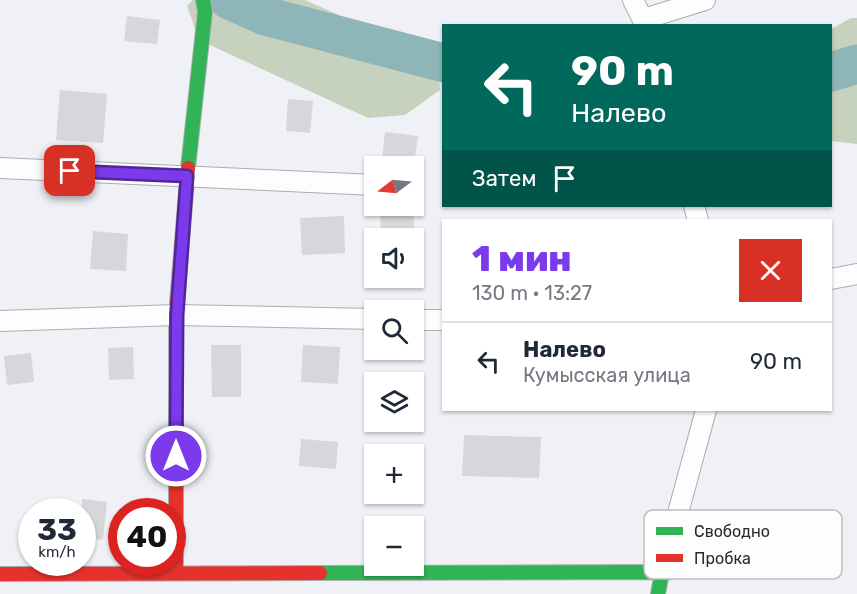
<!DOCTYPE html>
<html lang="ru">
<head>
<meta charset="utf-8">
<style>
  :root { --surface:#fff; --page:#f2f2f3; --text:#1f2937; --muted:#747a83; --line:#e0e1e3; --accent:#7c3aed }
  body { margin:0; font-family:Rubik,sans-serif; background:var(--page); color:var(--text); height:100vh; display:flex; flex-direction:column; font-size:22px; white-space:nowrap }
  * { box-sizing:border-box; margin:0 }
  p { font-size:20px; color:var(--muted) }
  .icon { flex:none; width:33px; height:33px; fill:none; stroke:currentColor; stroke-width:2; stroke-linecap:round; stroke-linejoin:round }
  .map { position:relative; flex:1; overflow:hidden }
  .panel { position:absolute; left:442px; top:219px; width:390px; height:192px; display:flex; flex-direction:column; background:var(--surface); border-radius:0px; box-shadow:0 2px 4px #0004 }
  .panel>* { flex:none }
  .guide { position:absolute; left:442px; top:24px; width:390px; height:183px; border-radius:0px; box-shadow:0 2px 4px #0004; background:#00695c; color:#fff; overflow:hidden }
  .needle { width:39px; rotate:254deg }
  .tools { position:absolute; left:364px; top:156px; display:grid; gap:12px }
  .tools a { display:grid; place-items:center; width:60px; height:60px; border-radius:0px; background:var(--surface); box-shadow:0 2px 4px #0004; font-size:30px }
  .speed { position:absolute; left:18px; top:498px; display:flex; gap:12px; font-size:30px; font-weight:700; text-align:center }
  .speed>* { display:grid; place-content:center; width:78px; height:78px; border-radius:50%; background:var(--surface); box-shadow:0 2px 4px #0004; line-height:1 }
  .speed small { font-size:15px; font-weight:400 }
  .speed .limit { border:9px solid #d22; background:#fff; color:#111 }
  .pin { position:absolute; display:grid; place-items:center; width:51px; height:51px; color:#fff; margin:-26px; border-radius:12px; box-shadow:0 3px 9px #0006 }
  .me { position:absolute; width:66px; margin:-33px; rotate:0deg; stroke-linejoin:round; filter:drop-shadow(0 0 4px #0008) }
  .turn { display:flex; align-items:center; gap:21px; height:126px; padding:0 30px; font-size:27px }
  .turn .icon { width:78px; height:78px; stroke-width:2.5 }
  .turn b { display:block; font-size:42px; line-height:51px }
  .then { display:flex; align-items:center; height:57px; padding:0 30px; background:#0003; gap:12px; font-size:22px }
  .round { display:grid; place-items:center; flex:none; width:63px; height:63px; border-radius:0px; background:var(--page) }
  .head { display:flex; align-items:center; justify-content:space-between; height:102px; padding:0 30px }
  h1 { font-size:36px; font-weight:800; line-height:45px; color:var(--accent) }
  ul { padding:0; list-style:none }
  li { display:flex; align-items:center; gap:18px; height:78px; padding:0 30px; border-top:2px solid var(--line) }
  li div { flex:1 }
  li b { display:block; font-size:22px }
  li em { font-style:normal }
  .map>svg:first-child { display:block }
</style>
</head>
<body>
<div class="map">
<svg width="857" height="594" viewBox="0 0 857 594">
  <rect width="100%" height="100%" fill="#eff1f6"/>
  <path fill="#c7d2be" d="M193,0H305L437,58L440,90L405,115L368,118L199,40L187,6Z
    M851,18H857V144L831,141V29Z"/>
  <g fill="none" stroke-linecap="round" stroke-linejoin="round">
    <path stroke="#8eb6b8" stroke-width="39" d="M229,0L265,16L444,63
      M831,72L857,64"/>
  </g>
  <path fill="#d6d7db" d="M127,16L160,20L157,44L124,41Z
    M60,90L107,94L103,143L56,140Z
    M288,99L313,101L310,133L286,131Z
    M385,132L418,136L414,164L382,159Z
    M413,212L415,238H381L380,213Z
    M344,216L345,253L302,255L300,218Z
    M93,231L128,234L126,271L90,269Z
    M211,345H241V397H212Z
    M303,345L340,347L338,384L301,382Z
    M133,347L134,379L109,380L108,348Z
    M31,353L34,382L7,385L4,356Z
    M464,435L541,437L539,478L462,476Z
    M301,439L338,442L336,469L299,466Z
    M82,499L107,502L103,540L82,538Z"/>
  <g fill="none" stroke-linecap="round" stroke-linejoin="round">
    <defs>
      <path id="street" d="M633,0L646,26
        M644,19L705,0
        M0,168L375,185
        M694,206L698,220
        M831,279L857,274
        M414,320H444
        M0,321L176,315L375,319
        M662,572L706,410"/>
      <path id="fast" d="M188,168L205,12L203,0
        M320,573L662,572L658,594"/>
      <path id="jam" d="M176,573V315L188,168
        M0,574L320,573"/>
    </defs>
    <use href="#street" stroke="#abadb0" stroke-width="22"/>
    <use href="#fast" stroke="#abadb0" stroke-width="16"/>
    <use href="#jam" stroke="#abadb0" stroke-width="16"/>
    <use href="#street" stroke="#fdfdfe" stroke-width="20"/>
    <use href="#fast" stroke="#30b455" stroke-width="14"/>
    <use href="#jam" stroke="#e5322d" stroke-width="14"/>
  </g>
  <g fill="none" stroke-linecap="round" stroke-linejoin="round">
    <defs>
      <path id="route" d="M70,171L187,176L177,315L176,456"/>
    </defs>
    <use href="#route" stroke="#51269a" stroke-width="15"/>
    <use href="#route" stroke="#7c3aed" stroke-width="10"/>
  </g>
  <rect x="644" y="510" width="198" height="69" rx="9" fill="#fdfdfd" stroke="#bdbdbf" stroke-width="1.5"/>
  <rect x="656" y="527" width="27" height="8" fill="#30b455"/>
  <rect x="656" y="554" width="27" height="8" fill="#e5322d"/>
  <g font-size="16" fill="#28292d">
    <text x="694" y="537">Свободно</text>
    <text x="694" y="564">Пробка</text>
  </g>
</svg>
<div class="tools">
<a><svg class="needle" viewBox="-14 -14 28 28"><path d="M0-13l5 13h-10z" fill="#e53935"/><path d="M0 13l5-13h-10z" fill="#747a83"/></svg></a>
<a><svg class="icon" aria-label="sound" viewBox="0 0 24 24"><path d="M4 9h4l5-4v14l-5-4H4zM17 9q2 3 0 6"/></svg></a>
<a><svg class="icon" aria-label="search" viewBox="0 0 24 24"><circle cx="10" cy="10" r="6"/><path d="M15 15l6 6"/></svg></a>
<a><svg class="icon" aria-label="layers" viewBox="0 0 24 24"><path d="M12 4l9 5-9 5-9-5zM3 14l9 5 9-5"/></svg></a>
<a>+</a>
<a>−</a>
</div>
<div class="speed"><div>33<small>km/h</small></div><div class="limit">40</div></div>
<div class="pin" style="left:70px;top:171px;background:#d93025"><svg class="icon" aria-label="arrive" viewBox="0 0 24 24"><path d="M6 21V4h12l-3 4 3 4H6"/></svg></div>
<svg class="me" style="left:176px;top:456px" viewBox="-20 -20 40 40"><circle r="17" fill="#7c3aed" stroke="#fff" stroke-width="3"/><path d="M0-11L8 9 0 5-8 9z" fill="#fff"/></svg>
<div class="guide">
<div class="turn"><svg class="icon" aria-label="left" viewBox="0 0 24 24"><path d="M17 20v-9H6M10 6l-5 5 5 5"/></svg><div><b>90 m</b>Налево</div></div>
<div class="then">Затем<svg class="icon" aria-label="arrive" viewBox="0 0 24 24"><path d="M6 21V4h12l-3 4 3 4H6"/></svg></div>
</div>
<section class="panel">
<div class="head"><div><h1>1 мин</h1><p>130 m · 13:27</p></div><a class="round" style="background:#d93025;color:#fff"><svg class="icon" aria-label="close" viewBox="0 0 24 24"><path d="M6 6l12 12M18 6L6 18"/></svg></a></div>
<ul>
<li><svg class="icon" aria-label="left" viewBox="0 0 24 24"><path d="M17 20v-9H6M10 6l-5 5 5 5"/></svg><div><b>Налево</b><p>Кумысская улица</p></div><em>90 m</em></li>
</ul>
</section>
</div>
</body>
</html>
